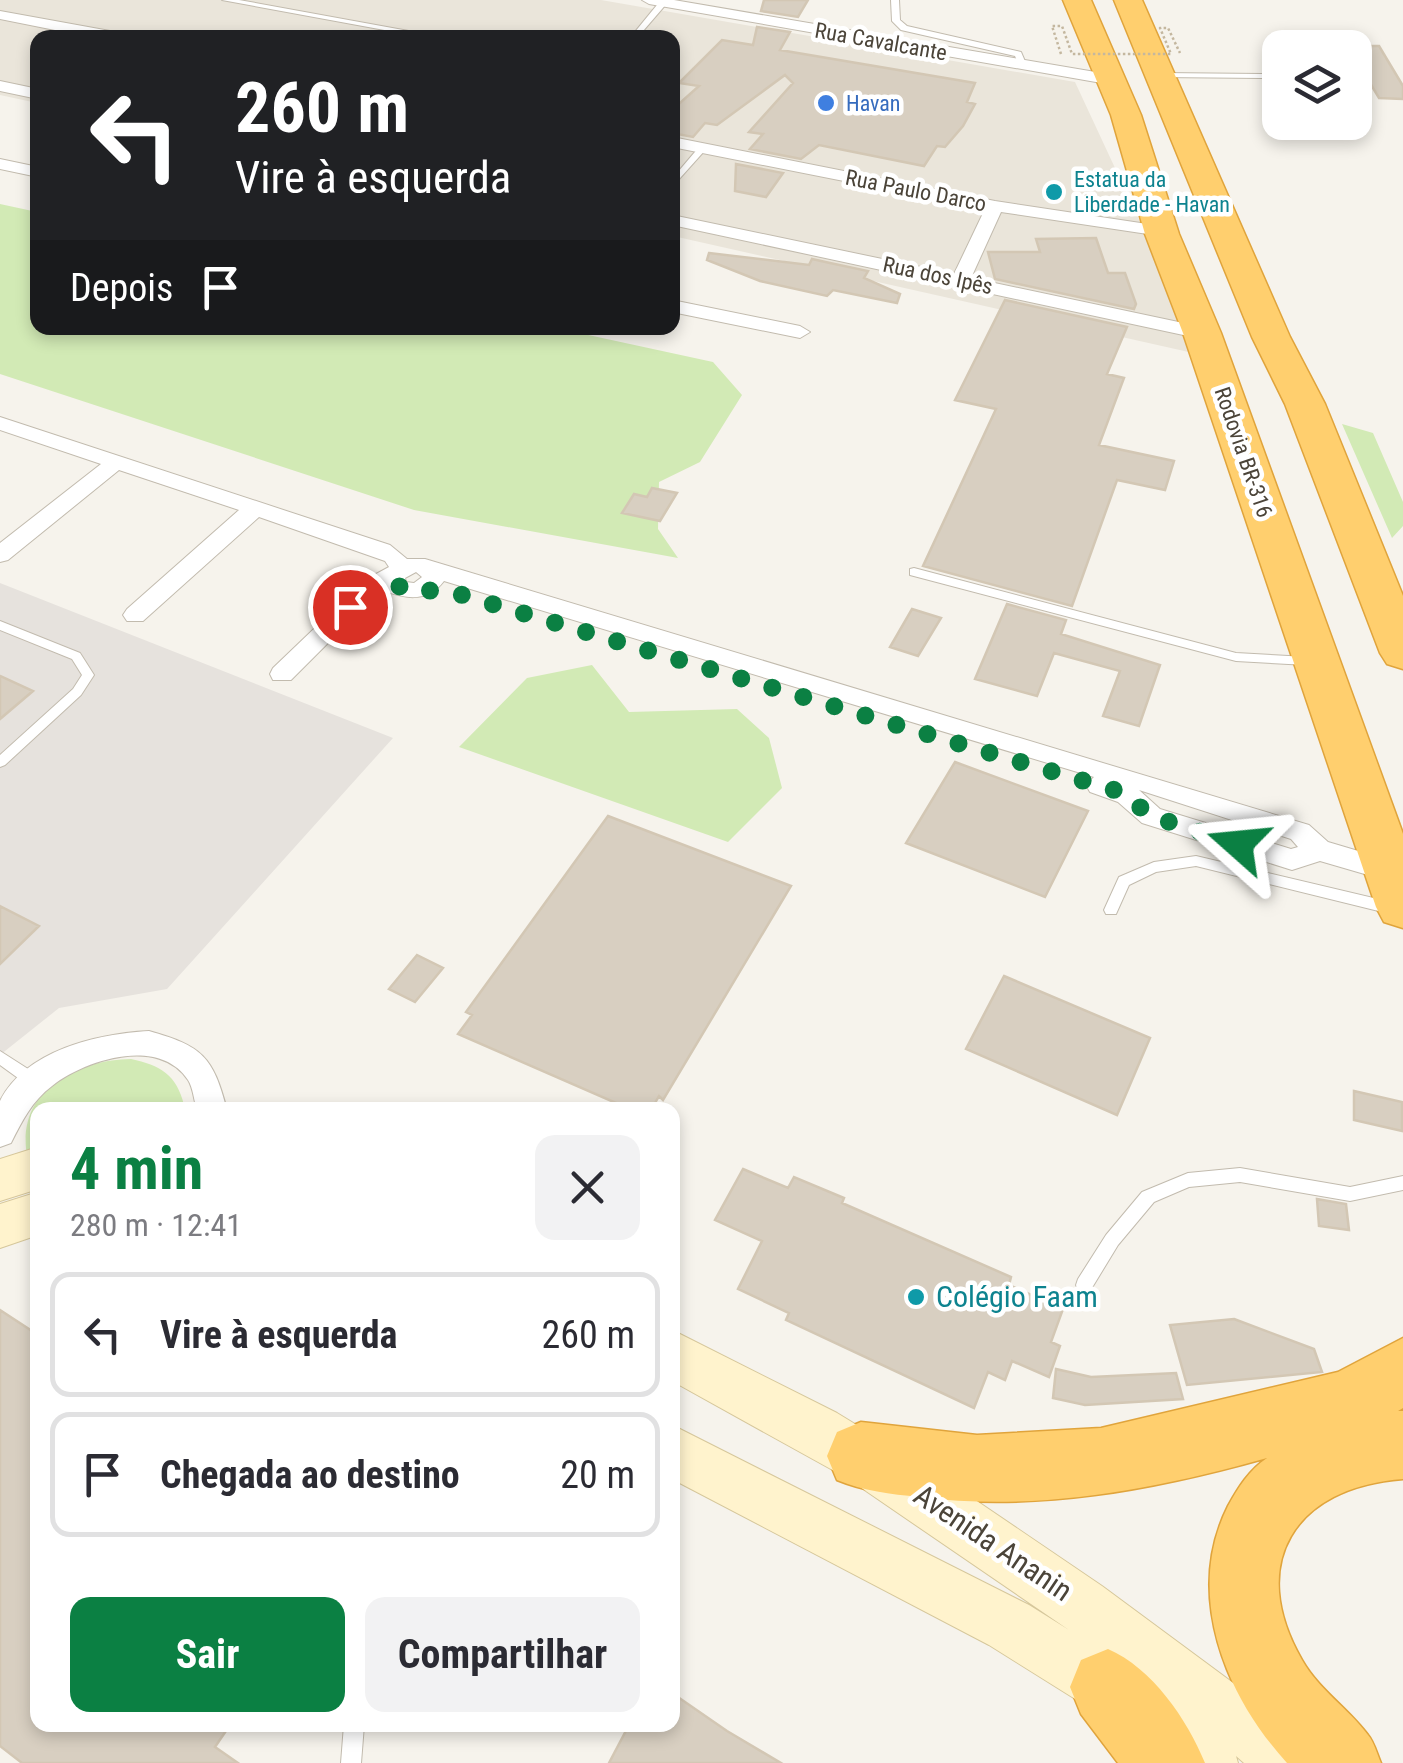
<!DOCTYPE html>
<html lang="pt">
<head>
<meta charset="utf-8">
<style>
  :root { --surface:#fff; --page:#f2f2f3; --text:#2b2b33; --muted:#7c7c81; --line:#e1e1e2; --accent:#0b8043 }
  body { margin:0; font-family:"Roboto Condensed",sans-serif; background:var(--page); color:var(--text); height:100vh; display:flex; flex-direction:column; font-size:38px; white-space:nowrap }
  * { box-sizing:border-box; margin:0 }
  p { font-size:32px; color:var(--muted) }
  .icon { flex:none; width:55px; height:55px; fill:none; stroke:currentColor; stroke-width:2; stroke-linecap:round; stroke-linejoin:round }
  .map { position:relative; flex:1; overflow:hidden }
  .sheet { position:absolute; left:30px; top:1102px; width:650px; height:630px; display:flex; flex-direction:column; background:var(--surface); border-radius:20px; box-shadow:0 5px 15px #0003 }
  .sheet>* { flex:none }
  .guide { position:absolute; left:30px; top:30px; width:650px; height:305px; border-radius:20px; box-shadow:0 5px 15px #0003; background:#202124; color:#fff; overflow:hidden }
  .controls { position:absolute; left:1262px; top:30px; display:grid; gap:20px }
  .controls a { display:grid; place-items:center; width:110px; height:110px; border-radius:20px; background:var(--surface); box-shadow:0 5px 15px #0003; font-size:50px }
  .pin { position:absolute; display:grid; place-items:center; width:85px; height:85px; color:#fff; margin:-42px; border:5px solid #fff; border-radius:50%; box-shadow:0 2px 10px #0007 }
  .me { position:absolute; width:110px; margin:-55px; rotate:288deg; stroke-linejoin:round; filter:drop-shadow(0 0 8px #0008) }
  .turn { display:flex; align-items:center; gap:35px; height:210px; padding:0 40px; font-size:45px }
  .turn .icon { width:130px; height:130px; stroke-width:2.5 }
  .turn b { display:block; font-size:70px; line-height:85px }
  .then { display:flex; align-items:center; height:95px; padding:0 40px; background:#0003; gap:20px; font-size:38px }
  .round { display:grid; place-items:center; flex:none; width:105px; height:105px; border-radius:20px; background:var(--page) }
  .summary { display:flex; align-items:center; justify-content:space-between; height:170px; padding:0 40px }
  h1 { font-size:60px; font-weight:700; line-height:75px; color:var(--accent) }
  .cta { display:flex; gap:20px; margin-top:auto; padding:20px 40px }
  .cta a { flex:1; height:115px; border-radius:20px; background:var(--accent); color:#fff; font-size:40px; font-weight:700; line-height:115px; text-align:center }
  .cta a+a { background:var(--page); color:var(--text) }
  ul { padding:0; list-style:none }
  li { display:flex; align-items:center; gap:30px; height:125px; margin:0 20px 15px; padding:0 20px; border:5px solid var(--line); border-radius:20px }
  li div { flex:1 }
  li b { display:block; font-size:38px }
  li em { font-style:normal }
  .map>svg:first-child { display:block }
</style>
</head>
<body>
<div class="map">
<svg width="1403" height="1763" viewBox="0 0 1403 1763">
  <rect width="100%" height="100%" fill="#f6f3ec"/>
  <path fill="#eae5da" d="M0,0H601L1075,82L1202,355L673,236L672,38H38L37,103L0,95Z"/>
  <path fill="#e6e2dd" d="M0,583L393,738L167,989L59,1008L0,1055Z"/>
  <path fill="#d2eab5" d="M0,204L37,212L38,328H556L713,362L742,395L700,462L659,482L658,529L678,558L414,510L0,374Z
    M1342,424L1373,433L1403,502V526L1392,538Z
    M592,665L629,712L737,709L769,738L782,788L728,842L459,747L527,678Z
    M131,1059C160,1065 177,1075 184,1105L168,1110H38L37,1153L27,1156C16,1091 74,1060 131,1059Z"/>
  <path fill="#d8cfc1" stroke="#d3c7b4" stroke-width="2.5" d="M764,0H808L798,17L761,11Z
    M757,27L790,32L780,50L975,83L967,102L975,104L963,126L945,147L937,146L924,166L819,145L801,159L750,149L763,134L749,132L793,83L785,75L717,125L705,123L693,137L672,133V110L699,86L679,83L722,40L753,45Z
    M1379,46L1403,86V99L1379,98L1355,58V48L1348,46Z
    M736,164L783,173L766,197L735,191Z
    M1096,238L1108,273H1125L1136,304L1134,309L995,279L988,252H1040L1036,239Z
    M709,253L809,265L812,259L830,263L868,271L864,278L900,294L897,303L833,290L827,296L760,281L707,260Z
    M1005,300L1127,327L1107,374L1124,378L1099,445L1174,461L1165,490L1117,480L1072,606L923,566L996,409L955,400Z
    M652,488L677,493L660,521L622,513L634,494L647,497Z
    M1007,604L1066,620L1061,634L1160,665L1139,726L1103,716L1120,671L1054,653L1037,696L975,679Z
    M912,609L941,618L918,656L890,647Z
    M0,676L33,691L0,719Z
    M955,762L1088,811L1045,897L906,843Z
    M608,816L791,886L663,1100L659,1096L651,1110H632L458,1034L472,1015L466,1012Z
    M0,906L39,926L0,964Z
    M417,955L443,968L415,1002L389,989Z
    M1004,976L1150,1038L1117,1115L966,1049Z
    M1354,1091L1402,1102V1131L1354,1120Z
    M743,1169L788,1188L794,1177L844,1198L842,1203L1011,1277L1009,1285L1063,1309L1051,1342L1060,1346L1049,1377L1012,1361L1005,1380L988,1372L974,1408L786,1320L789,1313L738,1289L762,1241L715,1220Z
    M1317,1199L1346,1204L1349,1230L1319,1226Z
    M0,1310L38,1335V1725H230L215,1747L238,1763H22L0,1746Z
    M1234,1319L1314,1349L1322,1372L1187,1385L1170,1325Z
    M1056,1369L1091,1377L1176,1373L1183,1399L1085,1405L1053,1398Z
    M672,1693L727,1731L781,1763H609L629,1725H672Z"/>
  <g fill="none" stroke-linecap="round" stroke-linejoin="round">
    <defs>
      <path id="lane" d="M222,0H239L447,38H428Z
        M661,0L668,2L637,38H630Z
        M891,0H899L900,20L907,26L1021,52L1027,66L1020,68L1015,56L901,30L892,21Z
        M1162,73L1262,74L1266,76L1262,78L1159,77V73Z
        M700,146L707,148L672,187V179Z
        M914,568L1236,653L1307,657L1313,661L1307,665L1236,661L910,575V569Z
        M0,621L80,653L94,675L81,695L5,765L0,767V755L73,689L82,675L72,659L0,630Z
        M1196,856L1403,905V917L1196,866L1156,872L1129,885L1116,914H1106L1104,910L1119,877L1154,862Z
        M0,1051L39,1076L42,1081L39,1086L34,1088L29,1086L0,1065Z
        M1240,1168L1350,1187L1403,1176V1190L1350,1201L1240,1182L1189,1187L1154,1202L1118,1245L1090,1291L1084,1293L1078,1291L1076,1285L1078,1279L1106,1235L1142,1192L1188,1173Z
        M344,1725H364L361,1763H341Z"/>
      <path id="street" d="M642,0H674L1113,75L1121,80L1113,85L649,4Z
        M0,11L121,33L128,38H95L0,19Z
        M0,81L38,89V99L0,91Z
        M672,137L995,201L1167,227L1170,231L1161,236L1001,212L971,278L1202,327L1212,333L1202,339L672,225V215L954,274L985,209L672,147Z
        M0,159L38,167V177L0,169Z
        M672,300L800,326L810,332L800,338L672,312Z
        M0,417L390,545L407,559H425L1309,825L1328,842L1402,864L1403,876L1392,882L1320,861L1292,870L1142,823L1118,802L1090,792L1086,785L1094,777L444,581C426,605 402,597 381,590L291,680H273L270,674L273,668L365,580L389,567L385,561L259,517L143,621H127L123,615L127,609L239,510L119,470L8,560L0,562V543L101,464L0,430ZM416,572L422,577L414,583L406,582L405,578ZM1139,790L1291,839L1298,847L1291,849L1160,809Z
        M149,1031C202,1046 213,1056 227,1110H197C194,1101 193,1087 188,1080C159,1036 85,1060 52,1086C32,1101 22,1121 11,1143L0,1147V1101C26,1050 97,1034 149,1031Z"/>
      <path id="secondary" d="M38,1147V1189L0,1201V1159Z
        M38,1192V1235L0,1248V1204Z
        M672,1330L837,1413L940,1476L1102,1586L1313,1742L1321,1763H1244L1236,1756L1238,1763H1161L1088,1707L989,1645L672,1479V1425L1029,1605L1069,1630L847,1478L672,1381Z"/>
      <path id="highway" d="M1063,0H1091L1141,115L1179,234L1221,333L1403,834V928L1384,922L1376,907L1183,333L1145,234L1111,115Z
        M1114,0H1142L1290,337L1325,404L1403,596V669L1387,664L1380,653L1285,404L1252,337Z
        M1403,1338V1408L1398,1411H1403V1479C1295,1487 1246,1563 1302,1660C1319,1690 1348,1708 1368,1735C1374,1742 1377,1754 1381,1763H1287C1225,1695 1184,1594 1228,1506C1238,1488 1249,1470 1267,1458C1153,1490 1037,1512 919,1497C890,1494 864,1491 837,1480L827,1456L837,1432L861,1422L977,1435L1101,1428L1338,1372Z
        M1108,1649C1152,1668 1187,1719 1205,1763H1118L1081,1714L1070,1687L1081,1660Z"/>
    </defs>
    <use href="#lane" stroke="#c2bbae" stroke-width="2"/>
    <use href="#street" stroke="#c2bbae" stroke-width="2"/>
    <use href="#secondary" stroke="#d6c79b" stroke-width="2"/>
    <use href="#highway" stroke="#e0a43c" stroke-width="3"/>
    <use href="#lane" fill="#fff" fill-rule="evenodd"/>
    <use href="#street" fill="#fff" fill-rule="evenodd"/>
    <use href="#secondary" fill="#fff3cd" fill-rule="evenodd"/>
    <use href="#highway" fill="#ffcf6e" fill-rule="evenodd"/>
    <path stroke="#c4b79f" stroke-width="2.5" stroke-dasharray="2.5 2.5" stroke-linecap="butt" d="M1061,54L1052,26H1062L1072,54H1171L1160,28H1168L1180,53"/>
  </g>
  <g fill="none" stroke-linecap="round" stroke-linejoin="round">
    <path stroke="#0b8043" stroke-width="18" stroke-dasharray="0 32.4" d="M350,607L373,585L393,577L402,590L449,591L1121,792L1151,816L1238,844"/>
  </g>
  <circle fill="#3f7fe0" stroke="#fff" stroke-width="4" cx="826" cy="103" r="10"/>
  <g fill="#0f9aa8" stroke="#fff" stroke-width="4">
    <circle cx="1054" cy="192" r="10"/>
    <circle cx="916" cy="1297" r="10"/>
  </g>
  <g text-anchor="middle" stroke-width="9" stroke-linejoin="round" paint-order="stroke">
    <g font-size="22" fill="#4b4439" stroke="#fff">
      <text transform="translate(881 41) rotate(10)" y="8">Rua Cavalcante</text>
      <text transform="translate(916 190) rotate(11)" y="8">Rua Paulo Darco</text>
      <text transform="translate(938 275) rotate(12)" y="8">Rua dos Ipês</text>
      <text transform="translate(1244 452) rotate(71)" y="8">Rodovia BR-316</text>
    </g>
    <g font-size="22" fill="#366cbe" stroke="#fff" text-anchor="start">
      <text x="846" y="111">Havan</text>
    </g>
    <g font-size="22" fill="#0d838f" stroke="#fff" text-anchor="start">
      <text x="1074" y="187">Estatua da<tspan x="1074" dy="25">Liberdade - Havan</tspan></text>
    </g>
    <g font-size="30" fill="#0d838f" stroke="#fff" text-anchor="start">
      <text x="936" y="1307">Colégio Faam</text>
    </g>
    <g font-size="30" fill="#4b4439" stroke="#fff">
      <text transform="translate(993 1543) rotate(34)" y="10">Avenida Ananin</text>
    </g>
  </g>
</svg>
<div class="controls">
<a><svg class="icon" aria-label="layers" viewBox="0 0 24 24"><path d="M12 4l9 5-9 5-9-5zM3 14l9 5 9-5"/></svg></a>
</div>
<div class="pin" style="left:350px;top:607px;background:#d93025"><svg class="icon" aria-label="arrive" viewBox="0 0 24 24"><path d="M6 21V4h12l-3 4 3 4H6"/></svg></div>
<svg class="me" style="left:1238px;top:844px" viewBox="-20 -20 40 40"><path d="M0-17L14 15 0 8-14 15z" fill="#0b8043" stroke="#fff" stroke-width="4"/></svg>
<div class="guide">
<div class="turn"><svg class="icon" aria-label="left" viewBox="0 0 24 24"><path d="M17 20v-9H6M10 6l-5 5 5 5"/></svg><div><b>260 m</b>Vire à esquerda</div></div>
<div class="then">Depois<svg class="icon" aria-label="arrive" viewBox="0 0 24 24"><path d="M6 21V4h12l-3 4 3 4H6"/></svg></div>
</div>
<section class="sheet">
<div class="summary"><div><h1>4 min</h1><p>280 m · 12:41</p></div><a class="round"><svg class="icon" aria-label="close" viewBox="0 0 24 24"><path d="M6 6l12 12M18 6L6 18"/></svg></a></div>
<ul>
<li><svg class="icon" aria-label="left" viewBox="0 0 24 24"><path d="M17 20v-9H6M10 6l-5 5 5 5"/></svg><div><b>Vire à esquerda</b></div><em>260 m</em></li>
<li><svg class="icon" aria-label="arrive" viewBox="0 0 24 24"><path d="M6 21V4h12l-3 4 3 4H6"/></svg><div><b>Chegada ao destino</b></div><em>20 m</em></li>
</ul>
<div class="cta"><a>Sair</a><a>Compartilhar</a></div>
</section>
</div>
</body>
</html>
